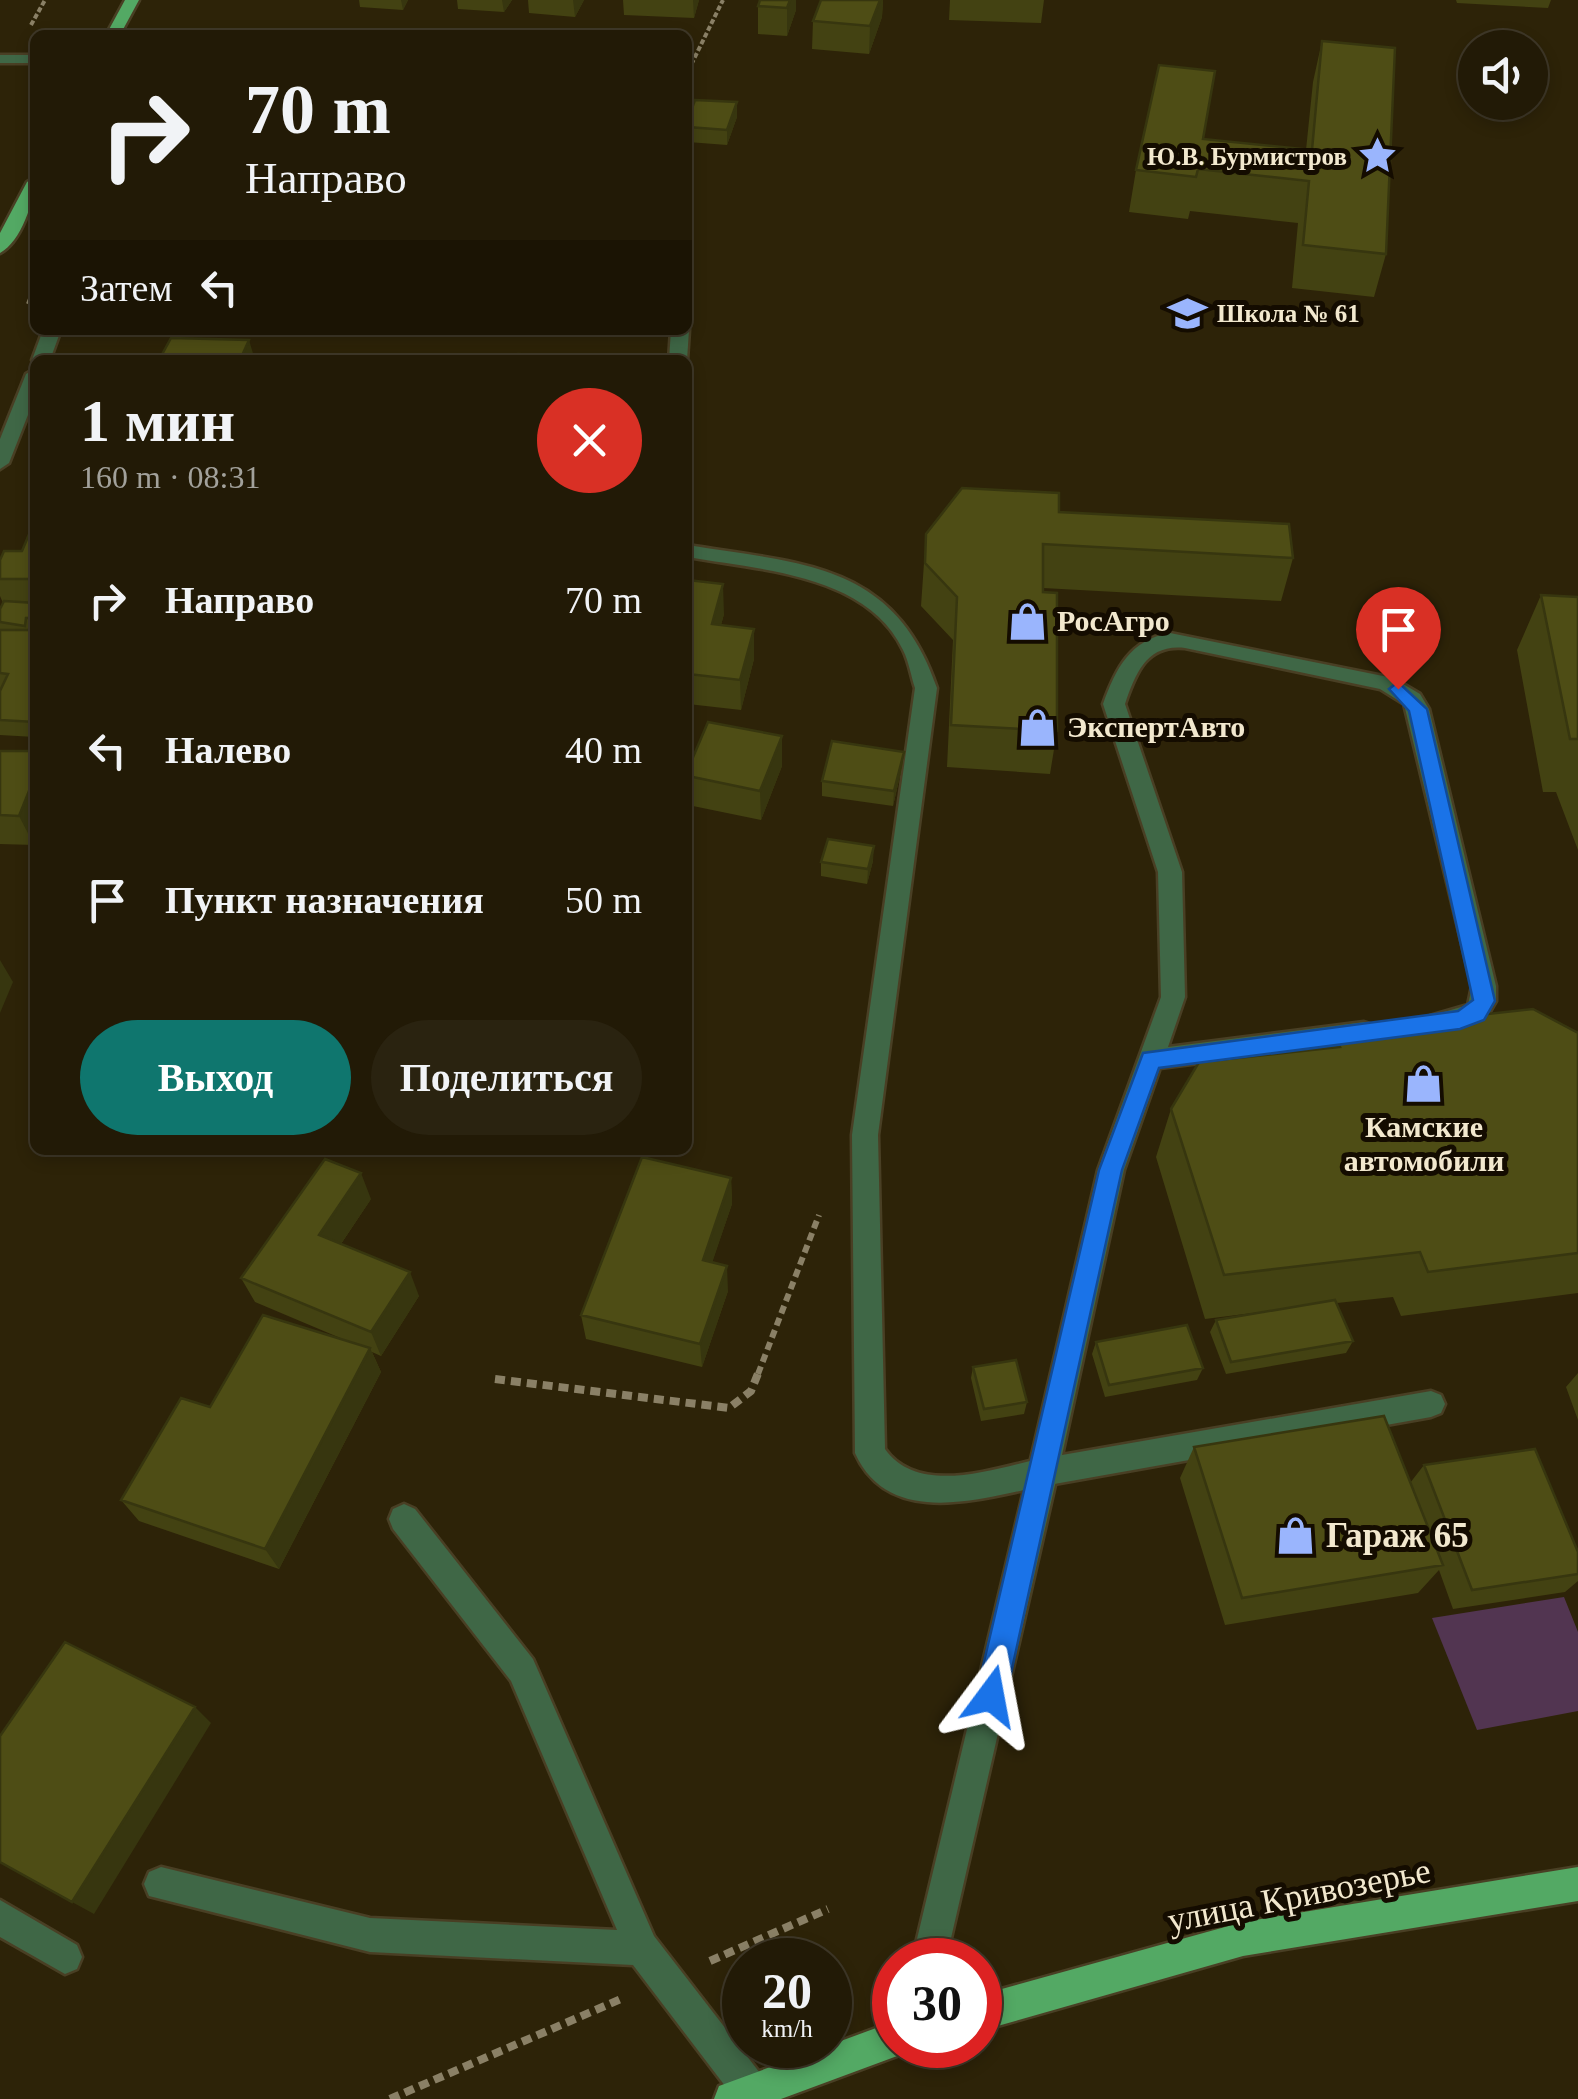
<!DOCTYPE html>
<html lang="ru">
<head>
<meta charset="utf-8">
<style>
  :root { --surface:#221a06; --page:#2a2310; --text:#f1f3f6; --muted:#a2a19b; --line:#3f3828; --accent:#0f766e }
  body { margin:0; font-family:"Times New Roman",serif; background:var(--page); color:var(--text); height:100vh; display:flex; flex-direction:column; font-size:38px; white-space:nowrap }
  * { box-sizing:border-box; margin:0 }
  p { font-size:32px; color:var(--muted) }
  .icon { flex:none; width:55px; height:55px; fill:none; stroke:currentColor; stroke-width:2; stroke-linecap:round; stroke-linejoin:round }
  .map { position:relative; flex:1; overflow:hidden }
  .details { position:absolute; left:30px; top:355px; width:662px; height:800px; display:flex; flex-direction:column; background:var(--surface); border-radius:15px; box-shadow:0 5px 15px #0003,0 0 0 2px var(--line) }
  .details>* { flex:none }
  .top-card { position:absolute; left:30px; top:30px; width:662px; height:305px; border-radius:15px; box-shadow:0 5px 15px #0003,0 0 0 2px var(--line); background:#221a06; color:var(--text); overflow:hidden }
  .controls { position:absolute; left:1458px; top:30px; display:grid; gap:20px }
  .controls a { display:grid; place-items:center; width:90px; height:90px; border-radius:50%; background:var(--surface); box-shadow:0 5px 15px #0003,0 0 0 2px var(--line); font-size:50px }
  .speed { position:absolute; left:722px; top:1938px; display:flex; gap:20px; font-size:50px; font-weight:700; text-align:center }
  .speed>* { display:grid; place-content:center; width:130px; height:130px; border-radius:50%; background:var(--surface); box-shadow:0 5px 15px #0003,0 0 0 2px var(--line); line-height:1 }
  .speed small { font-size:25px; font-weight:400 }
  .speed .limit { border:15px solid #d22; background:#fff; color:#111 }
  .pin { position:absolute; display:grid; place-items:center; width:85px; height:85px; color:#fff; margin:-102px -42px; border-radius:50% 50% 50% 0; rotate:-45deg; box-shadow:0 0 10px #0007 }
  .pin .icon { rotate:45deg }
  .me { position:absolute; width:110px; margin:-55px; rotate:13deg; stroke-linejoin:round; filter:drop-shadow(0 0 8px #0008) }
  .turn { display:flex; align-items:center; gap:35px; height:210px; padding:0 50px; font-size:45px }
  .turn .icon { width:130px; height:130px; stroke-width:2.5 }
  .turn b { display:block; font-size:70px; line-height:85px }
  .then { display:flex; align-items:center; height:95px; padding:0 50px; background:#0003; gap:20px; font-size:38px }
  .round { display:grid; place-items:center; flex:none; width:105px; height:105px; border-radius:52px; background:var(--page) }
  .headline { display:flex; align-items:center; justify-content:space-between; height:170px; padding:0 50px }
  h1 { font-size:60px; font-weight:700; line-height:75px }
  .button { display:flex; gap:20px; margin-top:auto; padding:20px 50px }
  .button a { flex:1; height:115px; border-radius:60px; background:var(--accent); color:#fff; font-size:40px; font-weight:700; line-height:115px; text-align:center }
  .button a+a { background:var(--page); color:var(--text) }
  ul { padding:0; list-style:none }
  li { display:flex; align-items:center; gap:30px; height:150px; padding:0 50px }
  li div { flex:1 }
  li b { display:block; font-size:38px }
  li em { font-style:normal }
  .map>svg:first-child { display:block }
</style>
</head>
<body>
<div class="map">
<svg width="1578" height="2099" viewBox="0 0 1578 2099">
  <rect width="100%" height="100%" fill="#2d2308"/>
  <path fill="#523551" d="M1564,1597L1578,1632V1711L1477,1730L1432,1618Z"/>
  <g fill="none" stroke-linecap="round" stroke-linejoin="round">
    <defs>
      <path id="lane" d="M43,330H61L50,360H35V364L32,360Z
        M35,369V397L9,463L0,469V439L26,374Z
        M1170,633L1393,678L1420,694L1429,709L1496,986V1001L1485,1020C1469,1025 1446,1035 1430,1030L1427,1023L1430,1016L1468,1005L1472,986L1404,704L1380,689L1185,648C1147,644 1136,672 1125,704L1182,872L1185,997L1168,1047L1364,1022L1373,1025L1376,1032L1373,1039L1364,1042L1160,1068L1124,1170L1062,1455L1431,1391L1441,1395L1445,1404L1441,1413L1431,1417L1043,1486L1033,1482L1028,1472L1098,1170L1161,997L1158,872L1103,704C1116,668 1130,640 1170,633Z
        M404,1504L415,1509L533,1659L654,1936L770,2086L775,2099H735L633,1965L370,1952L149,1896L144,1884L149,1872L161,1867L370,1918L617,1930L511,1681L393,1529L389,1519L393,1509Z
        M0,1900L77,1945L82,1957L77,1969L65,1974L0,1937Z"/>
      <path id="street" d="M0,55H35V63H0Z
        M688,328L689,330L687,360H669L671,330Z
        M688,545C802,564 894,562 937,688L878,1135L885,1449C919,1497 995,1468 1043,1458L1053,1462L1058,1472L946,1960H912L1024,1490C965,1503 886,1522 855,1453L852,1135L915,688C911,676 909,662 903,650C867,574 760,570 688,557Z"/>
      <path id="primary" d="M125,0H139L120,35H106Z
        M35,177C35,200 21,242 0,253V233L27,182Z
        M1578,1867V1901L1243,1956L980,2031V1995L1243,1922Z
        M895,2021V2045H910L908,2052L781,2099H714L719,2086Z"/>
    </defs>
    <use href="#lane" stroke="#493f24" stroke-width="5"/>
    <use href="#street" stroke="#493f24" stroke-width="5"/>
    <use href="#primary" stroke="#493f24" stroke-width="5"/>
    <path stroke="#8a8066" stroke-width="4" stroke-dasharray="5 2.5" stroke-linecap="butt" d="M31,25L45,0
      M688,71L723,0
      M28,304L35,286"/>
    <path stroke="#8a8066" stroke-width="6" stroke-dasharray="8 5" stroke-linecap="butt" d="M758,1374L819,1215"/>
    <path stroke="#8a8066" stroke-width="8" stroke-dasharray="10 6" stroke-linecap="butt" d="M495,1379L729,1408L751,1391L759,1371
      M710,1961L828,1909
      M390,2099L621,1999"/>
    <use href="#lane" fill="#3f6746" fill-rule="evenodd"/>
    <use href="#street" fill="#3f6746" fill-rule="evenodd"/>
    <use href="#primary" fill="#53a964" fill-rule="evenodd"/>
  </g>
  <path fill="#434212" d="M359,0H408L403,10L360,7Z
    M457,0H512L504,12L458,9Z
    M528,0H584L575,17L529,13Z
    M623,0H699L694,18L624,15Z
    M760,0L796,10L787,36L758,34V6Z
    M821,0H883L882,17L869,54L812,49L813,21Z
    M950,0H1044L1041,23L949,20Z
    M1456,0H1551L1548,8L1457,3Z
    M1322,41L1386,254L1374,297L1292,288L1298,223L1190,211L1188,219L1129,212L1136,170L1203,139L1306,150L1313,82Z
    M737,102V117L727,145L688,142V119Z
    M536,330H582L581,332Z
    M1059,512L1293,558L1281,601L1043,588L1057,731L1050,774L947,767L953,640L921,606L926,534Z
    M35,520V737L0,735V609L3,603L0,596V560L22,551Z
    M688,580L724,614L721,625L754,629V659L741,710L688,704Z
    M1541,595L1578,597V850L1556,792H1543L1517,650Z
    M0,751H35L34,845L0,844Z
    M904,752L902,767L893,806L822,796V781Z
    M782,766L761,820L688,805V769Z
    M873,861L867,884L821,876V862Z
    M1333,1031L1578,1033V1293L1401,1316L1393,1297L1337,1303L1353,1341L1346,1353L1226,1374L1210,1332L1216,1320L1269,1311L1205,1319L1156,1157L1171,1109L1325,1049Z
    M731,1178L732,1204L712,1262L728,1291L702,1367L586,1339L581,1315Z
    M371,1199L341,1244L419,1296L381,1356L372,1352L381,1372L279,1569L139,1521L121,1500L210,1407L345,1340L255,1302L241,1278Z
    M1096,1342L1203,1368L1197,1380L1105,1397L1092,1354Z
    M973,1367L1027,1402L1024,1414L981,1421L971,1378Z
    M1578,1373V1420L1566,1387Z
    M1194,1447L1410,1483L1424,1465L1578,1552V1581L1565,1592L1453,1609L1439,1570L1418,1593L1225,1625L1180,1478Z"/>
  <path fill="#37360f" d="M401,0H408L403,10Z
    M502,0H512L504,12Z
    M573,0H584L575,17Z
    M693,0H699L694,18Z
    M790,0H796V10L787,36V8Z
    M880,0H883L882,17L869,54L870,26Z
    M737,102V117L727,145V130Z
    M249,340L255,360H240Z
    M723,584L724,614L713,654L712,624Z
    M754,629V659L741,710L740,680Z
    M782,736V766L761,820L760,791Z
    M904,752L902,767L893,806L894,791Z
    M29,791L35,804L34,845L19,816Z
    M874,846L873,861L867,884L868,869Z
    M0,960L13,982L0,1013Z
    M361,1173L371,1199L330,1260L319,1235Z
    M731,1178L732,1204L705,1284L703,1260Z
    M727,1266L728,1291L702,1367L700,1344Z
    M410,1272L419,1296L381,1356L371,1332Z
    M370,1348L381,1372L279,1569L265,1549Z
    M195,1707L211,1723L94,1914L72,1902Z"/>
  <path fill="#4e4d15" stroke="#37360f" stroke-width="2.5" d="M760,0H790L787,8L758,6Z
    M821,0H880L870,26L813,21Z
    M1322,41L1395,48L1386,254L1303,245L1309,181L1198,169L1196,177L1136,170L1159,65L1215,71L1203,139L1312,150Z
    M695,100L737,102L727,130L688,127V119Z
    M171,338L249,340L240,360H159Z
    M518,354L583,358L582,360H516Z
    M962,488L1059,493V512L1289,524L1293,558L1043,544V592L1057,593V731L951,725L957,597L925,563L926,534Z
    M35,520V579H0V560L4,551H22Z
    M688,580L723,584L712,624L754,629L740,680L688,674Z
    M1541,595L1578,597V739H1570Z
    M4,601L35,603V618H26L25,626L0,622V609Z
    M0,630H35V722L0,720V691L8,674L0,673Z
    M708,722L782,736L760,791L688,776V769Z
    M832,741L904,752L894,791L822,781Z
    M0,751H35V792L29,791L19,816L0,815Z
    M828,839L874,846L868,869L821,862Z
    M1533,1009L1578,1033V1253L1428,1272L1420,1252L1224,1275L1171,1109L1199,1062L1340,1047L1333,1031Z
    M642,1157L731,1178L703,1260L727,1266L700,1344L581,1315Z
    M325,1159L361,1173L319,1235L410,1272L371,1332L241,1278Z
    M1335,1300L1353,1341L1231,1362L1216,1320Z
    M263,1315L370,1348L265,1549L121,1500L181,1398L210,1407Z
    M1187,1325L1203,1368L1109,1385L1096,1342Z
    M1016,1360L1027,1402L984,1409L973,1367Z
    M1384,1416L1443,1565L1242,1598L1194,1447Z
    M1535,1449L1578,1552V1574L1472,1590L1424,1465Z
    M65,1642L195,1707L72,1902L0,1862V1736Z"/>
  <path fill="#1a73e8" stroke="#114b97" stroke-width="2.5" d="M1398,682L1427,709L1495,1001L1484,1020L1460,1029L1159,1068L1122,1170L1006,1696L1001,1706L991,1710L981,1706L976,1696L1099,1170L1143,1053L1458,1011L1473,1000L1409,711L1389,689Z"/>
  <defs>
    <symbol id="sight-bare" viewBox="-9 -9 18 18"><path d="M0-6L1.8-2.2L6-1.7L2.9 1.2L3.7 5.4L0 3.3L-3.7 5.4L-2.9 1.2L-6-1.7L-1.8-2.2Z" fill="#9ab5fd" stroke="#140c00" stroke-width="2.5" paint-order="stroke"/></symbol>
    <symbol id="school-bare" viewBox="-9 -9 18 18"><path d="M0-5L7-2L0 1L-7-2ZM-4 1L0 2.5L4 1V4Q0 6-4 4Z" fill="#9ab5fd" stroke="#140c00" stroke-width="2.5" paint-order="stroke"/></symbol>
    <symbol id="shop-bare" viewBox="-9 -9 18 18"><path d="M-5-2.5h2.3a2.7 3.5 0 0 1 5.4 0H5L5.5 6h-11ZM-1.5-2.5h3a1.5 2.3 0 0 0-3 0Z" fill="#9ab5fd" stroke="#140c00" stroke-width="2.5" paint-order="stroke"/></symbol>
  </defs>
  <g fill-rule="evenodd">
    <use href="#sight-bare" x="1350" y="128" width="55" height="55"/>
    <use href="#school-bare" x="1160" y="286" width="55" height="55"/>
    <use href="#shop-bare" x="1000" y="594" width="55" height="55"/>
    <use href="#shop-bare" x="1010" y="700" width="55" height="55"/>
    <use href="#shop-bare" x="1396" y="1056" width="55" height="55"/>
    <use href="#shop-bare" x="1268" y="1508" width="55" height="55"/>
  </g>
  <g text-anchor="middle" stroke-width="10" stroke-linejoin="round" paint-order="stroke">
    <g font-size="25" font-weight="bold" fill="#f2e8ce" stroke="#140c00" text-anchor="end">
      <text x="1347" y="165">Ю.В. Бурмистров</text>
      <text x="1217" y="322" text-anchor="start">Школа № 61</text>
    </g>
    <g font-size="30" font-weight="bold" fill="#f2e8ce" stroke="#140c00" text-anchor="start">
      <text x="1057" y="631">РосАгро</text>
      <text x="1067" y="737">ЭкспертАвто</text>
      <text x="1424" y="1137" text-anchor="middle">Камские<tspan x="1424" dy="34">автомобили</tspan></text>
    </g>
    <g font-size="35" font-weight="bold" fill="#f2e8ce" stroke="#140c00" text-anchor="start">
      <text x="1326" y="1547">Гараж 65</text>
    </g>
    <g font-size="35" fill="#f2e8ce" stroke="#140c00">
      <text transform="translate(1299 1895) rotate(-11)" y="12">улица Кривозерье</text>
    </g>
  </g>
</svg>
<div class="controls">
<a><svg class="icon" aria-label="sound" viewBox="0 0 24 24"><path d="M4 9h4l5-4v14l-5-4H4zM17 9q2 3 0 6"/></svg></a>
</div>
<div class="speed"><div>20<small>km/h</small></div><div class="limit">30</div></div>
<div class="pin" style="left:1398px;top:689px;background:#d93025"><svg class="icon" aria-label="arrive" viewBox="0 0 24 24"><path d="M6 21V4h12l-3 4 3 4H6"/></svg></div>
<svg class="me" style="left:991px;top:1696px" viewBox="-20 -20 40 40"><path d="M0-17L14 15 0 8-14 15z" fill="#1a73e8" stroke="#fff" stroke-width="4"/></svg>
<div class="top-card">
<div class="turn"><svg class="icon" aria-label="right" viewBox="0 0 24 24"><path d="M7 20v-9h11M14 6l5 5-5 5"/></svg><div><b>70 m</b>Направо</div></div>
<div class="then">Затем<svg class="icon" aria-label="left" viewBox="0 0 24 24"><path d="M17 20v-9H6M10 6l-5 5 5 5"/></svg></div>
</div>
<section class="details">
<div class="headline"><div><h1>1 мин</h1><p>160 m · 08:31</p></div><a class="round" style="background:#d93025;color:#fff"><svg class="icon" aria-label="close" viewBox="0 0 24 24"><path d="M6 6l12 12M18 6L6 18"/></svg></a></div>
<ul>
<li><svg class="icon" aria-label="right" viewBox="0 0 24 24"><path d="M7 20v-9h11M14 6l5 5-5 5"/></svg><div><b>Направо</b></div><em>70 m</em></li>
<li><svg class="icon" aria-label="left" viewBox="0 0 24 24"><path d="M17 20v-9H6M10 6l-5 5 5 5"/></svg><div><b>Налево</b></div><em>40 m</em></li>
<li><svg class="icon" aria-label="arrive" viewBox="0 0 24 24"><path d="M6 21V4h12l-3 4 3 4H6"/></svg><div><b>Пункт назначения</b></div><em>50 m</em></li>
</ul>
<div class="button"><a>Выход</a><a>Поделиться</a></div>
</section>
</div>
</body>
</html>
